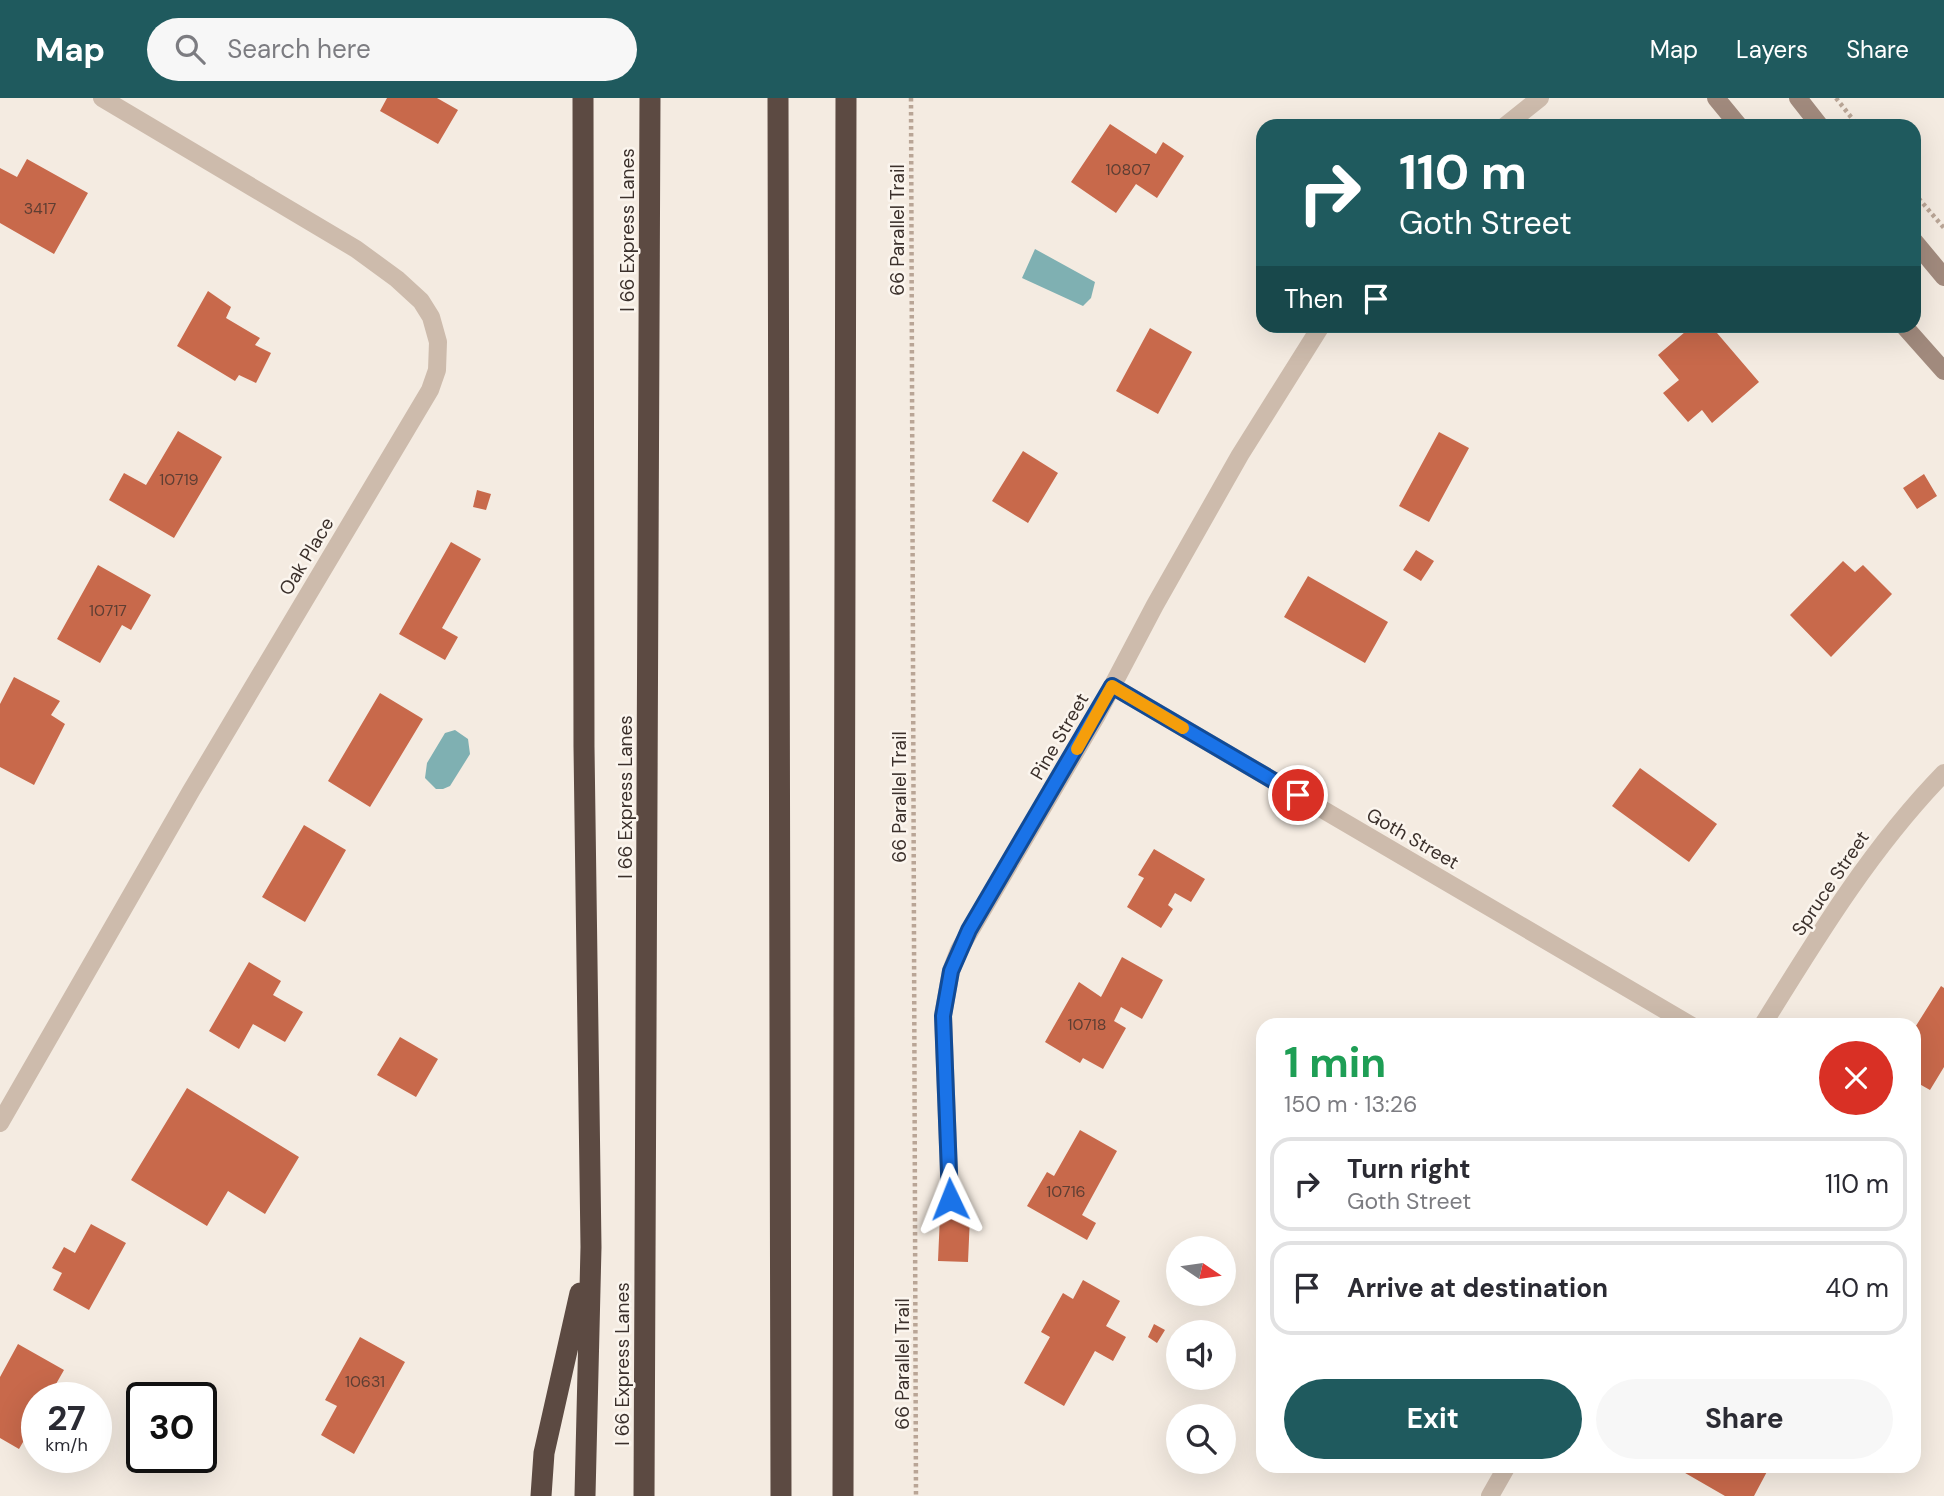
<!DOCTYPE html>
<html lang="en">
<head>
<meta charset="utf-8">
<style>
  :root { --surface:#fff; --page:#f7f7f7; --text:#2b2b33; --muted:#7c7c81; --line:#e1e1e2; --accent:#1f5a5e }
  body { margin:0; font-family:"DM Sans",sans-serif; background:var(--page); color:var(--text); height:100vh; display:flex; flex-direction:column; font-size:26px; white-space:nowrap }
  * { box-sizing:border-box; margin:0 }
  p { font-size:23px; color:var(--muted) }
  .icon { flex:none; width:38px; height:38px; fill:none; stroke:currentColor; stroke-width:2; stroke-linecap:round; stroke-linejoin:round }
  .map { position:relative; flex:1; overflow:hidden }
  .drawer { position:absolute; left:1256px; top:920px; width:665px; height:455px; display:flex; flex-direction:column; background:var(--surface); border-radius:21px; box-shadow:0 7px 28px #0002 }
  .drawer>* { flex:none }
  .hud { position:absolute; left:1256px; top:21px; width:665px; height:214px; border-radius:21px; box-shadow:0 7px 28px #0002; background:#1f5a5e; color:#fff; overflow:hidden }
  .needle { width:46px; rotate:103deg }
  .tools { position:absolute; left:1166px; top:1138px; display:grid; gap:14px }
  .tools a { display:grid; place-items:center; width:70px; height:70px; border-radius:50%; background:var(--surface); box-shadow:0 7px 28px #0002; font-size:35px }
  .speed { position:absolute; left:21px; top:1284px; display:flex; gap:14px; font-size:35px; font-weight:700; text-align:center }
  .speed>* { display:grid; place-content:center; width:91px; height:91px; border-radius:50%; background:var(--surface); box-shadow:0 7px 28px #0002; line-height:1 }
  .speed small { font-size:18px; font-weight:400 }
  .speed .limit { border:4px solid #111; border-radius:10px; background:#fff; color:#111 }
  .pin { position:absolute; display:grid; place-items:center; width:60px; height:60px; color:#fff; margin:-30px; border:4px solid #fff; border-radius:50%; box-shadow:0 2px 7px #0007 }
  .me { position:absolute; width:77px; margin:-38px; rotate:358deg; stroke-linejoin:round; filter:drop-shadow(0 0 5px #0008) }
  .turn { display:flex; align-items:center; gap:24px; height:147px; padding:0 28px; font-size:32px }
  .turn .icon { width:91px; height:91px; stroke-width:2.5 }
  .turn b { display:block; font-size:49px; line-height:60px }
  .then { display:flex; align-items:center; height:66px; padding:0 28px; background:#0003; gap:14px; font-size:26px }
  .round { display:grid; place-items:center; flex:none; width:74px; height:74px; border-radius:37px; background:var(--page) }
  .head { display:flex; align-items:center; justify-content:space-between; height:119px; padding:0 28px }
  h1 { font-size:42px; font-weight:700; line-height:52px; color:#1e9e55 }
  .action { display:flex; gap:14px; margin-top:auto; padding:14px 28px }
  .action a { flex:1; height:80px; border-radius:42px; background:var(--accent); color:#fff; font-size:28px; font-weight:700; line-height:80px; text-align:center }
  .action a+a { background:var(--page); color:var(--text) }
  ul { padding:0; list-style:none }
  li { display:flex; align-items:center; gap:21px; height:94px; margin:0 14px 10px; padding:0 14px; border:4px solid var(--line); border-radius:21px }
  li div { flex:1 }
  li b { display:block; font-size:26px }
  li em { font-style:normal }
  header { display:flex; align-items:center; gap:42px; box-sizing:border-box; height:98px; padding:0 35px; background:var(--accent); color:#fff }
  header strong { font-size:33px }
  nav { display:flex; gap:38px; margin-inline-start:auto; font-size:24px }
  .search { width:490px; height:63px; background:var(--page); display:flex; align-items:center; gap:18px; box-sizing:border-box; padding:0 24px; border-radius:38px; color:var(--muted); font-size:26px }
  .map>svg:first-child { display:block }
</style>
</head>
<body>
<header>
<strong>Map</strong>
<div class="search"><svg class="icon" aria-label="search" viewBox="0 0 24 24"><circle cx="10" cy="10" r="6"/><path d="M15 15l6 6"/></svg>Search here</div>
<nav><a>Map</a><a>Layers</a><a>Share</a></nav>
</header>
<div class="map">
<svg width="1944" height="1398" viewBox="0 0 1944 1398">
  <rect width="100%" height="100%" fill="#f4ebe1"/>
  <path fill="#7fb0b2" d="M1035,151L1095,184L1091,200L1083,208L1022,180Z
    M455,632L468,641L470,656L450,688L443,691H436L425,680L427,665L445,635Z"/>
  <path fill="#c8694b" d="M387,0H437L458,12L438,46L380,13Z
    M1110,26L1156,56L1163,44L1184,58L1157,100L1136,86L1116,115L1071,84Z
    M27,61L88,95L54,156L0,125V70L17,79Z
    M208,193L231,209L226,220L260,240L255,247L271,255L256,285L239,277L235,283L177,248Z
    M1692,228H1711L1759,284L1712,325L1702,312L1688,324L1663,295L1679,282L1658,257Z
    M1150,230L1192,254L1158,316L1116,293Z
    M178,333L222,359L174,440L109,402L124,375L146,387Z
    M1439,334L1469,350L1429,424L1399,408Z
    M1023,353L1058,375L1028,425L992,403Z
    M1924,376L1937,398L1917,411L1903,390Z
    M477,392L491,396L486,412L473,409Z
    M451,444L481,461L442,530L458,539L445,562L399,536Z
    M1416,452L1434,463L1421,483L1403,472Z
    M1843,463L1855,474L1863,467L1892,496L1831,559L1790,517Z
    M98,467L151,497L131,532L122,527L100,565L57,541Z
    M1308,478L1388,524L1365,565L1284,519Z
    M14,579L60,603L51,617L65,626L34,687L0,669V606Z
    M380,595L423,621L370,709L328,683Z
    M1640,670L1717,726L1689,764L1612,708Z
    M304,727L346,752L305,824L262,799Z
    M1154,751L1205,781L1191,804L1175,795L1168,807L1173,811L1161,830L1127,809L1144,780L1138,777Z
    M1122,859L1163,882L1142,921L1121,909L1114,923L1126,930L1103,971L1083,960L1080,965L1045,944L1079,884L1101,899Z
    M249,864L281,883L273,897L303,914L285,944L253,926L239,951L209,933Z
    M1941,888L1944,890V969L1930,992L1914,983V931Z
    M400,939L438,961L416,999L377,977Z
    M187,990L299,1059L265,1116L228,1093L207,1128L131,1082Z
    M1080,1032L1117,1053L1082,1117L1096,1125L1087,1142L1027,1108L1047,1074L1054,1078Z
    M940,1117L970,1118L968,1164L938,1163Z
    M91,1126L126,1145L89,1212L53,1192L62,1175L52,1170L64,1149L75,1155Z
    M1083,1182L1120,1203L1106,1228L1126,1239L1113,1263L1095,1253L1064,1308L1024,1285L1050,1239L1041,1234L1063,1195L1073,1201Z
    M1154,1226L1165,1232L1157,1245L1148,1239Z
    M360,1239L405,1264L354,1356L321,1337L337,1308L325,1302Z
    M18,1246L64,1272L48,1300H37V1320L19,1351L0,1340V1279Z
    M1673,1368H1770L1754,1398H1725Z"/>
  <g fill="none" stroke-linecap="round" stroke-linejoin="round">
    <path stroke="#b9a596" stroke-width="4.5" stroke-dasharray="3.5 3.5" stroke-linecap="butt" d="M911,0L916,1398
      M1836,0L1858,28
      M1914,95L1944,130"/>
    <path stroke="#cdbbac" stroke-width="18" d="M1505,28L1540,0
      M1112,588L1692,928
      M1762,928C1817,839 1871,750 1944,675
      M0,1025L191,693L430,292L437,272L438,244L431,219L421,203L397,181L356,151L102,0
      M950,1101L943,917L951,873L959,852L1096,619L1155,507L1240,357L1321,228
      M1490,1398L1507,1368"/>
    <path stroke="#a18a7d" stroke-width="18" d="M1716,0L1739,28
      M1798,0L1820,28
      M1914,143L1944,179
      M1904,228L1944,273"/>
    <path stroke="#5c4a42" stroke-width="21" d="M583,0L584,649L591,1149L585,1398
      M778,0L781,1398
      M541,1398L544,1355L580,1195
      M644,1398L650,0
      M843,1398L846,0"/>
  </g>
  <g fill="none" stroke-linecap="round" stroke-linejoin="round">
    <defs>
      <path id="route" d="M950,1101L943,918L951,873L969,832L1112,588L1298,697"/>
    </defs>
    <use href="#route" stroke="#114b97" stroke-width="18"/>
    <use href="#route" stroke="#1a73e8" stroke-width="12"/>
    <path stroke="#f59e0b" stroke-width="12" d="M1077,651L1112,588L1183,630"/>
  </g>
  <g text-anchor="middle" stroke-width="5" stroke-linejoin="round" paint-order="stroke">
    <g font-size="16" fill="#5e3e33">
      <text x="1128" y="77">10807</text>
      <text x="40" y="116">3417</text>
      <text x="179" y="387">10719</text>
      <text x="108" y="518">10717</text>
      <text x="1087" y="932">10718</text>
      <text x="1066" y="1099">10716</text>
      <text x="365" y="1289">10631</text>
    </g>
    <g font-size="19" fill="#3b302b" stroke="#fbf5ee">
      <text transform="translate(627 132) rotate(-90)" y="7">I 66 Express Lanes</text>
      <text transform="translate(897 132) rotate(-90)" y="7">66 Parallel Trail</text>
      <text transform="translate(306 458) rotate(-59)" y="7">Oak Place</text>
      <text transform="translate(1059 638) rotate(-60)" y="7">Pine Street</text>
      <text transform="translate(625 699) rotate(-90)" y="7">I 66 Express Lanes</text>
      <text transform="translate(899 699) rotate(-90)" y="7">66 Parallel Trail</text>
      <text transform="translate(1413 740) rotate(30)" y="7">Goth Street</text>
      <text transform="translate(1830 785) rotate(-56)" y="7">Spruce Street</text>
      <text transform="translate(622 1266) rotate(-90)" y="7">I 66 Express Lanes</text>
      <text transform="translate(902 1266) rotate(-90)" y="7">66 Parallel Trail</text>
    </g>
  </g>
</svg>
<div class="tools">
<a><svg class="needle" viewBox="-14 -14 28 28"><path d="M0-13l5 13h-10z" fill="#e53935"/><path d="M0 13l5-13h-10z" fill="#7c7c81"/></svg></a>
<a><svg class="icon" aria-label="sound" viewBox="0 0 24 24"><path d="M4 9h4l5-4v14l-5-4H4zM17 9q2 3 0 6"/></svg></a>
<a><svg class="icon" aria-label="search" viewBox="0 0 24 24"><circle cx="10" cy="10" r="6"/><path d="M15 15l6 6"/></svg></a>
</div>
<div class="speed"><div>27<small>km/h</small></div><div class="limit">30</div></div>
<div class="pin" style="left:1298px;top:697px;background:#d93025"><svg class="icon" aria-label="arrive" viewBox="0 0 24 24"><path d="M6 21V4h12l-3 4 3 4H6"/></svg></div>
<svg class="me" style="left:950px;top:1101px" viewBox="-20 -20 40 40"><path d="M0-17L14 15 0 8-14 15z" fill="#1a73e8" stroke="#fff" stroke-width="4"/></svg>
<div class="hud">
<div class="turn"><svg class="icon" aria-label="right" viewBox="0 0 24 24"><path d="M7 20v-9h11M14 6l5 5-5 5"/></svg><div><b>110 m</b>Goth Street</div></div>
<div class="then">Then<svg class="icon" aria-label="arrive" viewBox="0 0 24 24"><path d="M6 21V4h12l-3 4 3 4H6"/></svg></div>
</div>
<section class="drawer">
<div class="head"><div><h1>1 min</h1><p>150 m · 13:26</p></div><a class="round" style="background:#d93025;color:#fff"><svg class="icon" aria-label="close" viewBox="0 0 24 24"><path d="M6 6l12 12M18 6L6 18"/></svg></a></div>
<ul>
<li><svg class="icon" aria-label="right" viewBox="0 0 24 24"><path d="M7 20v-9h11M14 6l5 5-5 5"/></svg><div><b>Turn right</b><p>Goth Street</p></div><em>110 m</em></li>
<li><svg class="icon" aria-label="arrive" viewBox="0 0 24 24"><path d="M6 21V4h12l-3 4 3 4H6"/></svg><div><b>Arrive at destination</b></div><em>40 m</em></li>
</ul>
<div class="action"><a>Exit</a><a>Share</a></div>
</section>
</div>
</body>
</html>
